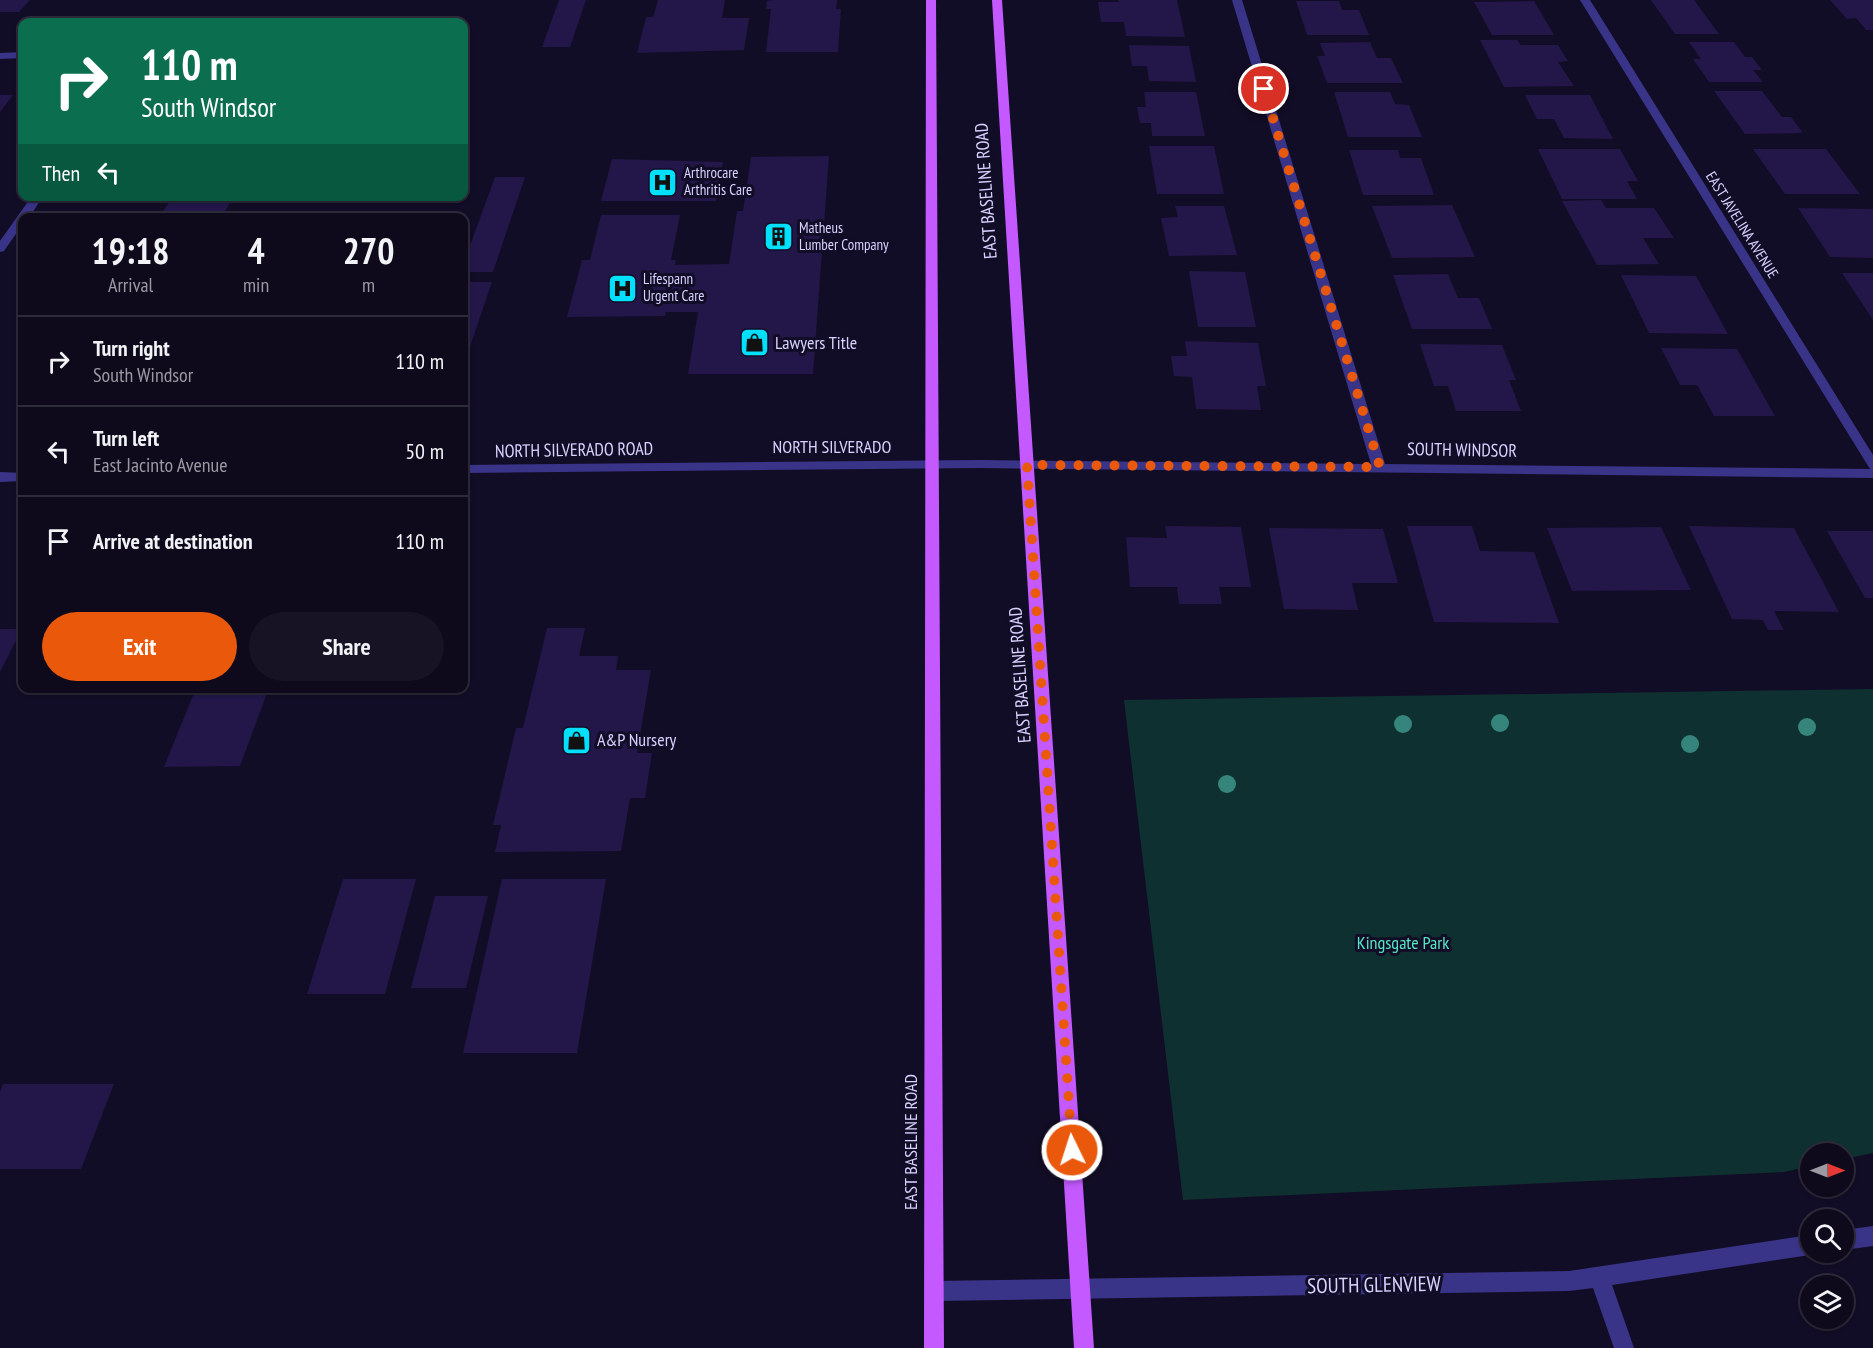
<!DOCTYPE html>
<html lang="en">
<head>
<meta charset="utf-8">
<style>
  :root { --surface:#0e0a1c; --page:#171325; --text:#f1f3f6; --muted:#9b9aa3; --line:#2e2b3b; --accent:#ea580c }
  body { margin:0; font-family:"PT Sans Narrow",sans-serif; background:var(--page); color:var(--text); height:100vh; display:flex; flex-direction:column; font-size:22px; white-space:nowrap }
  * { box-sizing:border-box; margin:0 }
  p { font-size:20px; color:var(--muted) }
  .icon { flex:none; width:33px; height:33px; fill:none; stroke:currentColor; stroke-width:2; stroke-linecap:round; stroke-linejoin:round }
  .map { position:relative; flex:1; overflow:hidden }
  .drawer { position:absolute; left:18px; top:213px; width:450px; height:480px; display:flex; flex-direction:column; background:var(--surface); border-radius:12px; box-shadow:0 2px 4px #0004,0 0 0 2px var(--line) }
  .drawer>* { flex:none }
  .banner { position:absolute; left:18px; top:18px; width:450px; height:183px; border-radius:12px; box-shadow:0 2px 4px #0004,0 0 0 2px var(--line); background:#0b6e4f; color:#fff; overflow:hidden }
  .needle { width:39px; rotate:90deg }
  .tools { position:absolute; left:1800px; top:1143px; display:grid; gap:12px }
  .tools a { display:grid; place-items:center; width:54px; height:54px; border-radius:50%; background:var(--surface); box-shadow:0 2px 4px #0004,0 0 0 2px var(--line); font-size:30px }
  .pin { position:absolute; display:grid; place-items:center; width:51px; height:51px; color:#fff; margin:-26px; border:3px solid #fff; border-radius:50%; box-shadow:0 2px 6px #0007 }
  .me { position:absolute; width:66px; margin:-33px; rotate:356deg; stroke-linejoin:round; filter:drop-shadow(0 0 4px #0008) }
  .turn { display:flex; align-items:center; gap:21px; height:126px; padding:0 24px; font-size:27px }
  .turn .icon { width:78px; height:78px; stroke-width:2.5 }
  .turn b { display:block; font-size:42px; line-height:51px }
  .then { display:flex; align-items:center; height:57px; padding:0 24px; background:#0003; gap:12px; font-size:22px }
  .eta { display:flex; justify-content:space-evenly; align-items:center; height:102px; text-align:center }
  .eta b { font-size:36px; font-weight:700; line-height:42px }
  .cta { display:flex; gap:12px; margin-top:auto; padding:12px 24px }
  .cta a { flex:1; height:69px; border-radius:36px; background:var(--accent); color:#fff; font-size:24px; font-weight:700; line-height:69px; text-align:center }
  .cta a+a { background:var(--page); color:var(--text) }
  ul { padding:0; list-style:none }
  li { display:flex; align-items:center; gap:18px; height:90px; padding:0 24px; border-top:2px solid var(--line) }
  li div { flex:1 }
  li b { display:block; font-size:22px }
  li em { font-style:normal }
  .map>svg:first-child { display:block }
</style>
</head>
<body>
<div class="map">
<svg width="1873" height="1348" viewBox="0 0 1873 1348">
  <rect width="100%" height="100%" fill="#120d26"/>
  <path fill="#0f3030" d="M1873,689V1153L1844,1159V1154H1810V1166L1784,1172L1183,1200L1124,700Z"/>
  <path fill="#221748" d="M0,0H30L19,12H0Z
    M559,0H586L570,47H542Z
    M658,0H725L722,18H749L744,50L637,53L646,17H653Z
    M774,0H837L836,9H841L838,52H766L771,9H766L767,1Z
    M1118,0H1177L1185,37L1126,36L1124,22H1101L1098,2H1119Z
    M1651,0H1694L1719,34H1675Z
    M1830,0H1873V30H1866L1856,18L1847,19Z
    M1296,1H1339L1342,10H1359L1369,35H1307Z
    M1534,1L1554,35H1492L1474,2Z
    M1480,40H1517L1521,45H1558L1568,61L1558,62L1574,86L1504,87Z
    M1370,42L1377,58H1391L1403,83H1327L1317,56H1325L1320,43Z
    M1689,42H1734L1745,57H1752L1762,70H1753L1763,82H1709L1693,59H1701Z
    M1129,45L1189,46L1196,82L1149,81L1147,66H1132Z
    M1714,91H1762L1782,117H1791L1803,133L1745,134Z
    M1144,92H1196L1205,136H1152L1151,123H1140L1137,107H1146Z
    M1334,92H1390L1395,104L1409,105L1422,137H1348Z
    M0,95H13L0,112Z
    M1525,95H1590L1613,139L1564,138L1554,119H1537Z
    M1149,146H1214L1224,194H1157Z
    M1538,149H1620L1638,181H1627L1637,199H1562Z
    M1753,149H1826L1860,194H1785Z
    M1349,150H1398L1400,158H1421L1434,195H1363Z
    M829,156L813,374H688L698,312H666L665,316L567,317L582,260H590L601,215H680L671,260H676L675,265L729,264L737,211H743L751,157Z
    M612,159L723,162L716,201H601Z
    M495,177H525L493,272H464V262Z
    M173,196H234L224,213H162Z
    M1601,200L1606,208H1654L1674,238H1643L1659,264L1597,265L1562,201Z
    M1452,205L1475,257L1392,258L1372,206Z
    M1175,206H1224L1237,255L1169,256L1161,218L1178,217Z
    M1798,208L1873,209V258L1830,257Z
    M1189,271L1245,272L1256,327H1198Z
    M1842,273H1873V320Z
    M1448,274L1458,298H1479L1492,329H1412L1393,275Z
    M1621,275L1696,276L1728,334L1649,333Z
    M464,282H492L464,364Z
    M1185,341L1258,343L1266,386H1257L1261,410L1196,409L1192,377L1174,376L1171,356H1187Z
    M1420,344L1502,345L1516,380H1509L1521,411H1456L1448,386H1434Z
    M1661,348L1737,349L1775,416H1714L1697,385H1680Z
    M1165,526L1241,527L1251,587H1219L1222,604H1179L1177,587H1130L1126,537L1167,538Z
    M1407,526H1472L1480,551L1534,552L1559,623L1434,622Z
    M1689,526L1794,528L1839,612L1774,611L1784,630H1768L1763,620L1732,619Z
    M1661,527L1691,590L1572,591L1547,528Z
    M1269,528L1383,529L1398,583H1352L1358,610L1284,609Z
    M1827,531H1873V598H1865Z
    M547,628H585L579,656H618L616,670H651L637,753H652L645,798H630L621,851L495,852L501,825H493L516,728H523Z
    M0,629H22L0,672Z
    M196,688H269L240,766L164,767Z
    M343,879H416L385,994H307Z
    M502,879H606L577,1053H463Z
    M435,896H488L466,988H411Z
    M3,1084H114L81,1169H0V1092Z"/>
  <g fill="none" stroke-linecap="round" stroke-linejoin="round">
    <path fill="#393488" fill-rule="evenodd" d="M1232,0H1242L1385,464L1870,469L1580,0H1590L1873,455V478L979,468L464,473V465L979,460L1371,464Z
      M22,52V58L0,59V53Z
      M32,196H43L29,218H22V225L4,251L0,252V241Z
      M0,472L22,473V481L0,482Z
      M1873,1226V1246L1844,1250V1230Z
      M1810,1235V1252H1816L1810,1255L1612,1285L1634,1348H1614L1593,1288L1569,1291L934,1301L927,1298L924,1291L927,1284L934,1281L1569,1271Z"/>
    <path fill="#c359ff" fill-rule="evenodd" d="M926,0H936L944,1348H924Z
      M992,0H1002L1094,1348H1074Z"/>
  </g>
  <g fill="#36857d">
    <circle cx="1500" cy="723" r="9"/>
    <circle cx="1403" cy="724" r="9"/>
    <circle cx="1807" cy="727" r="9"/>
    <circle cx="1690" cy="744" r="9"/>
    <circle cx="1227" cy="784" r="9"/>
  </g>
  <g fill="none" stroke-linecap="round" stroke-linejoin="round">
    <path stroke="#ea580c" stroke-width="10" stroke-dasharray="0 18" d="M1072,1150L1027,465L1380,467L1264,89"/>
  </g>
  <defs>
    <symbol id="hospital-square" viewBox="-11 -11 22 22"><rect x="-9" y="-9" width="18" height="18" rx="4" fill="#00e0fd" stroke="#120d26"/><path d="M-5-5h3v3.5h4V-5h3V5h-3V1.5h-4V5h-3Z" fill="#111"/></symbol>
    <symbol id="building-square" viewBox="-11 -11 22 22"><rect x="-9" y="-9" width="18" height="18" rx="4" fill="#00e0fd" stroke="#120d26"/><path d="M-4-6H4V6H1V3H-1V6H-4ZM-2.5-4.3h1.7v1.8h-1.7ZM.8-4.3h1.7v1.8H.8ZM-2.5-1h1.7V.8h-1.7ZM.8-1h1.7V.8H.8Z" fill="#111"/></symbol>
    <symbol id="shop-square" viewBox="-11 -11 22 22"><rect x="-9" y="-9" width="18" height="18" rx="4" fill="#00e0fd" stroke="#120d26"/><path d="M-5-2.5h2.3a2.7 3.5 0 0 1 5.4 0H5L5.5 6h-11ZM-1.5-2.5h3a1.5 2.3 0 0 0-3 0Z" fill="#111"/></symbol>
  </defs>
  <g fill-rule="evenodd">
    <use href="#hospital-square" x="646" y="166" width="33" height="33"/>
    <use href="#building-square" x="762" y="220" width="33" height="33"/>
    <use href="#hospital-square" x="606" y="272" width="33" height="33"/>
    <use href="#shop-square" x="738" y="326" width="33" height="33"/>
    <use href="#shop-square" x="560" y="724" width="33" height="33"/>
  </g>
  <g text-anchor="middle" stroke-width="6" stroke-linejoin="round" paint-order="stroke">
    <g font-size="15" fill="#d8d2ff" stroke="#120d26" text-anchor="start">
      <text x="684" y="178">Arthrocare<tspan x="684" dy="17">Arthritis Care</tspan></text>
      <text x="799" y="233">Matheus<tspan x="799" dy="17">Lumber Company</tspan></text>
      <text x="643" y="284">Lifespann<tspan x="643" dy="17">Urgent Care</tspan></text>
    </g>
    <g font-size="15" fill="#d8d2ff" stroke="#120d26">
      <text transform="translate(1742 225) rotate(58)" y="5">EAST JAVELINA AVENUE</text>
    </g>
    <g font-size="18" fill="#d8d2ff" stroke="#120d26">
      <text transform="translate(986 191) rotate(-94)" y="6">EAST BASELINE ROAD</text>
      <text x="832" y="453">NORTH SILVERADO</text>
      <text transform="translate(574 450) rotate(-1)" y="6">NORTH SILVERADO ROAD</text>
      <text transform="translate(1462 450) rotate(1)" y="6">SOUTH WINDSOR</text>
      <text transform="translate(1020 675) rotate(-94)" y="6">EAST BASELINE ROAD</text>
      <text transform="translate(911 1142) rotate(-90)" y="6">EAST BASELINE ROAD</text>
    </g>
    <g font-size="18" fill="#d8d2ff" stroke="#120d26" text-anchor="start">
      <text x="775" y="349">Lawyers Title</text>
      <text x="597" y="746">A&amp;P Nursery</text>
    </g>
    <g font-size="18" fill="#54e8c5" stroke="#120d26">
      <text x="1403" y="949">Kingsgate Park</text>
    </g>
    <g font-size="21" fill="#d8d2ff" stroke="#120d26">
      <text transform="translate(1374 1285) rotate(-1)" y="7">SOUTH GLENVIEW</text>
    </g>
  </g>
</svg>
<div class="tools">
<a><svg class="needle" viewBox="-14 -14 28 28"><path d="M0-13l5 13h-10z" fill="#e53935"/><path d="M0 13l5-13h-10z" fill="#9b9aa3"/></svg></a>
<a><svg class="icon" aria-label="search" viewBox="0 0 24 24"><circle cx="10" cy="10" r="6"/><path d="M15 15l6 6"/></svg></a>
<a><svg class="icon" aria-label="layers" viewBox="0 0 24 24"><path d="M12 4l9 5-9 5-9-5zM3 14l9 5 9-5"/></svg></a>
</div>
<div class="pin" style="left:1264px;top:89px;background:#d93025"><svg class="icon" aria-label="arrive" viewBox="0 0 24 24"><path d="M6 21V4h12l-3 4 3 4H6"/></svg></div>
<svg class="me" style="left:1072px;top:1150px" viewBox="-20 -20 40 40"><circle r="17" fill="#ea580c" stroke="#fff" stroke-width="3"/><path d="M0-11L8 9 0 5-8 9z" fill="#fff"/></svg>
<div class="banner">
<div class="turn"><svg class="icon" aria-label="right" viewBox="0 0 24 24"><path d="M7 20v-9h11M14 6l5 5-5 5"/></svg><div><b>110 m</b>South Windsor</div></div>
<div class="then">Then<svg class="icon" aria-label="left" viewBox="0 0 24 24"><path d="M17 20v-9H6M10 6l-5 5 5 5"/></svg></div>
</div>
<section class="drawer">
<div class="eta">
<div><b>19:18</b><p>Arrival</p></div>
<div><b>4</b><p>min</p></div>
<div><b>270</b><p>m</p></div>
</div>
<ul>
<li><svg class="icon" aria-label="right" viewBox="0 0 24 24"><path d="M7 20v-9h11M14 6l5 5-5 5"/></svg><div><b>Turn right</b><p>South Windsor</p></div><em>110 m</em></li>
<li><svg class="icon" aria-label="left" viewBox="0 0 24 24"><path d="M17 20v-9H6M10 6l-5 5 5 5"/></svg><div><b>Turn left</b><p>East Jacinto Avenue</p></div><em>50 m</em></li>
<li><svg class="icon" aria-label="arrive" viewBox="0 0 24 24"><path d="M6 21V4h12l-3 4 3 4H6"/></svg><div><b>Arrive at destination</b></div><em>110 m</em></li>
</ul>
<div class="cta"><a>Exit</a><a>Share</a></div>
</section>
</div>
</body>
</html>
